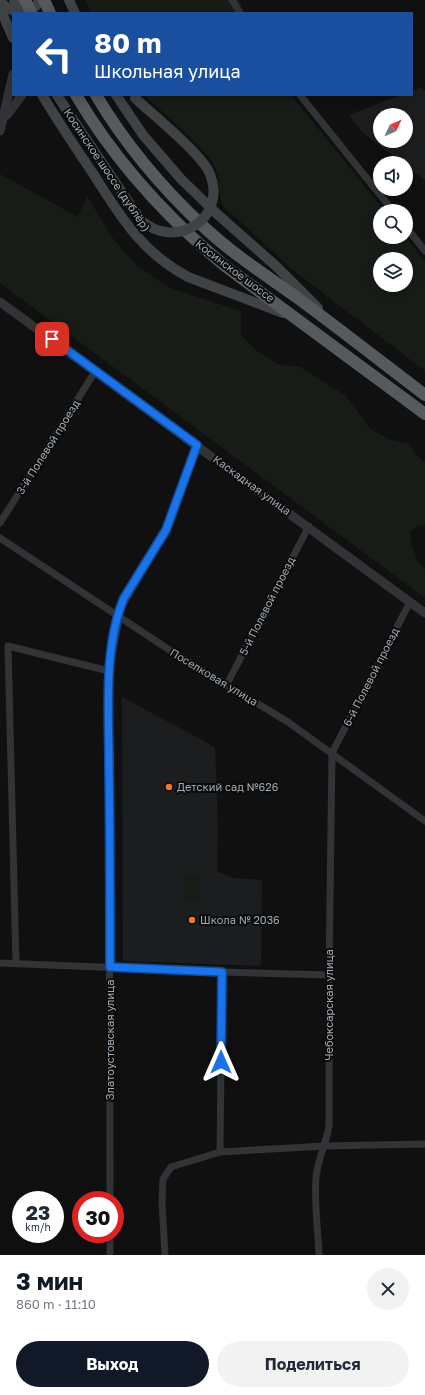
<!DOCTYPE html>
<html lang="ru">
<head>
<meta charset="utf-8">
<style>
  :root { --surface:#fff; --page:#f2f2f3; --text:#1f2937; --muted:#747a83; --accent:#111827 }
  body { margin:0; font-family:"Golos Text",sans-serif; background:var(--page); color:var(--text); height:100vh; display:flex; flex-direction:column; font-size:15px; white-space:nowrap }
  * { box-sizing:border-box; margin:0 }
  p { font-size:13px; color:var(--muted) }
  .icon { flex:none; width:22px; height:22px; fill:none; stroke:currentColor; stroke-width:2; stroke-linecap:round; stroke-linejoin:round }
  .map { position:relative; height:1255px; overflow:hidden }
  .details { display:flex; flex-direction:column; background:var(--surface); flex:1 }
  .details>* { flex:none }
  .banner { position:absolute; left:12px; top:12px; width:401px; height:84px; border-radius:0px; box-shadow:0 2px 10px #0003; background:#1a4fa0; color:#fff; overflow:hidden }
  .needle { width:26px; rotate:46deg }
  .fabs { position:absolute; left:373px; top:108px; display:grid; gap:8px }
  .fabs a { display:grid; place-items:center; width:40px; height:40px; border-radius:50%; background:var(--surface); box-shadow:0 2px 10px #0003; font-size:20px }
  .speed { position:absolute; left:12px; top:1191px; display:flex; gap:8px; font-size:20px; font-weight:700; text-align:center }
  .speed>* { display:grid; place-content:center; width:52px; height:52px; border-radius:50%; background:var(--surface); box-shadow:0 2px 10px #0003; line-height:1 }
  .speed small { font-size:10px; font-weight:400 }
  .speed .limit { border:6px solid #d22; background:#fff; color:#111 }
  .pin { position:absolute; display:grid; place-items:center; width:34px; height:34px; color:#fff; margin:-17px; border-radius:8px; box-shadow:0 2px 6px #0006 }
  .me { position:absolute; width:44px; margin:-22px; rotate:0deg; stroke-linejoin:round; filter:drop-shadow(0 0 3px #0008) }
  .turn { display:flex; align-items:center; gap:14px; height:84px; padding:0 16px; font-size:18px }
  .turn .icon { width:52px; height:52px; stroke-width:2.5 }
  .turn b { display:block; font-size:28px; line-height:34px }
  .round { display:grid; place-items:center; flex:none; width:42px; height:42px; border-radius:21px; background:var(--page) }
  .head { display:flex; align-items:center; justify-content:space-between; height:68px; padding:0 16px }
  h1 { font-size:24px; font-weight:700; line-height:30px; color:var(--accent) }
  .cta { display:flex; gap:8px; margin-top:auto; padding:8px 16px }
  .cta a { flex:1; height:46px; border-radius:24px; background:var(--accent); color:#fff; font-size:16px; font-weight:700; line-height:46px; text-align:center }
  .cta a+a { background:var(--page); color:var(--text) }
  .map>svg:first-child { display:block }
</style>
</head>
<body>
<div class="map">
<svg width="425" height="1255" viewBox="0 0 425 1255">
  <rect width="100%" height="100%" fill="#101011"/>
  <path fill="#1c1d1e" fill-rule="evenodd" d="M421,87L425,91V180L406,166V163H402L363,133L349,115L401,95H412V91ZM380,115H406V141H380Z
    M122,697L215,747L218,829L217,871L232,878L262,880L261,966L123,961Z"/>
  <path fill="#171c17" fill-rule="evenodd" d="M85,0H239L245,13H91Z
    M144,95H291L385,211H380V237H406L425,262V371L294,271L223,206C217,193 221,180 215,167C209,151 159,109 144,95ZM380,259H406V285H380Z
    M0,174L78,217L87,196L111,236L136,265L170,288L241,311V335L256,350L277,364L300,367L346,396L371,430L391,440L409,444L419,458L425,462V526L420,525L410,531L412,547L418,561L425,569V598L0,283Z
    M186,875H199V902H185Z"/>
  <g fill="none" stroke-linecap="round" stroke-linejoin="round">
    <path stroke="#313336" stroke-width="7" d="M232,0L240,13
      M300,95L393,211
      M406,227L425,251
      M0,523L96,370
      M0,538L171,651L288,722L425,821
      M226,686L309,526
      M0,963L222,972L329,975
      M16,964L8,646L109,671
      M220,1152L222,972
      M110,1200L109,671L121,608L166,530L197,445
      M110,1234V1255
      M165,1255L162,1202L163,1179L171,1167L220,1152L325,1146L425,1144
      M319,1255C318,1230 314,1203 316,1178C317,1160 327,1143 329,1125V975L332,753L410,602"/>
    <path stroke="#313336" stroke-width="9" d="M7,115L22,95
      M0,131L13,74
      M0,302L425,613"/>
    <path stroke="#3f4346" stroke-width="10" d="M14,0L18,13
      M69,0L75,13
      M0,1L6,7L18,13
      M0,8L13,38
      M23,13L30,12L41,0
      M42,95C58,121 75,147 92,172C121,217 140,251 188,277L283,313
      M57,95L72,118
      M116,95L143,135L181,179L216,213L277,267L318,308"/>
    <path stroke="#555a5e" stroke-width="12" d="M44,0L50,13
      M76,95C115,161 166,217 225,266L425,414
      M96,95C125,144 163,189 205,228C234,255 267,276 299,299C342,331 383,363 425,395"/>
    <path stroke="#3f4346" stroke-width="10" d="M72,118L140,219C174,252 228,219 210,174C202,154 153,115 135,98"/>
    <path stroke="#555a5e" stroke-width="12" d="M25,0L31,13"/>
  </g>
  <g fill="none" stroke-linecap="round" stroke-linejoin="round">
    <defs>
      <path id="route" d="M52,339L197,445L166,530L124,598C103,648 109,713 109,766C110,833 110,900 110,967L222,972L221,1062"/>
    </defs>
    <use href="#route" stroke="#114b97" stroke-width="10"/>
    <use href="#route" stroke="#1a73e8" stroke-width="7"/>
  </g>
  <g fill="#ed7a2c" stroke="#0b0b0c" stroke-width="1.5">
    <circle cx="169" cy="787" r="4"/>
    <circle cx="192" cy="920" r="4"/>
  </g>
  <g text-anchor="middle" stroke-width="4" stroke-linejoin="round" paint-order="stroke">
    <g font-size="11" fill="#a1abb2" stroke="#0b0b0c">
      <text transform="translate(107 170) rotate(56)" y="4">Косинское шоссе (дублёр)</text>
      <text transform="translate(235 271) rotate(37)" y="4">Косинское шоссе</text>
      <text transform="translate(48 447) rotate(-58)" y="4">3-й Полевой проезд</text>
      <text transform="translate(252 485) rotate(36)" y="4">Каскадная улица</text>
      <text transform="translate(267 606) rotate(-63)" y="4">5-й Полевой проезд</text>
      <text transform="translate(214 677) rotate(31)" y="4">Поселковая улица</text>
      <text transform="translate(371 677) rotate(-63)" y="4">6-й Полевой проезд</text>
      <text transform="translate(329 1005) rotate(-90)" y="4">Чебоксарская улица</text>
      <text transform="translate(110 1040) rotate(-90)" y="4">Златоустовская улица</text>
    </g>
    <g font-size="11" fill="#a1abb2" stroke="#0b0b0c" text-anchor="start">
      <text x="177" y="791">Детский сад №626</text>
      <text x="200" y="924">Школа № 2036</text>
    </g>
  </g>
</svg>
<div class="fabs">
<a><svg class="needle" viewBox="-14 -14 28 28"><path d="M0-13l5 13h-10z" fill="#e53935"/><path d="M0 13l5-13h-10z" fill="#747a83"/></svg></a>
<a><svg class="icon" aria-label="sound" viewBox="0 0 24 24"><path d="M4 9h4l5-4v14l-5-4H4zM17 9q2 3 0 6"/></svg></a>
<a><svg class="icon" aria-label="search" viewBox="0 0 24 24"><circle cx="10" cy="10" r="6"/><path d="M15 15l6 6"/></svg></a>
<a><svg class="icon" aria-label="layers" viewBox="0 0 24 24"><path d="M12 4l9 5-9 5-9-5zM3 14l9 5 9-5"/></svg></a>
</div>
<div class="speed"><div>23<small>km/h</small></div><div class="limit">30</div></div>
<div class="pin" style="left:52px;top:339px;background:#d93025"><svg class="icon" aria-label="arrive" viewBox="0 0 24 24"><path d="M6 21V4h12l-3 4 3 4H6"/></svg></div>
<svg class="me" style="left:221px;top:1062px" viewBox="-20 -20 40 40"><path d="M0-17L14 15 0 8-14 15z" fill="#1a73e8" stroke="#fff" stroke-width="4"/></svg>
<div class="banner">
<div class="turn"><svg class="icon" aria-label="left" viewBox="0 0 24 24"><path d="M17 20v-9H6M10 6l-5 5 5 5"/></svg><div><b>80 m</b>Школьная улица</div></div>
</div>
</div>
<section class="details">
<div class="head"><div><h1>3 мин</h1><p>860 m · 11:10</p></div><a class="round"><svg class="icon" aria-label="close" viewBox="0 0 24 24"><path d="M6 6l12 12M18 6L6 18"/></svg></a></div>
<div class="cta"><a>Выход</a><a>Поделиться</a></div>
</section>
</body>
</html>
